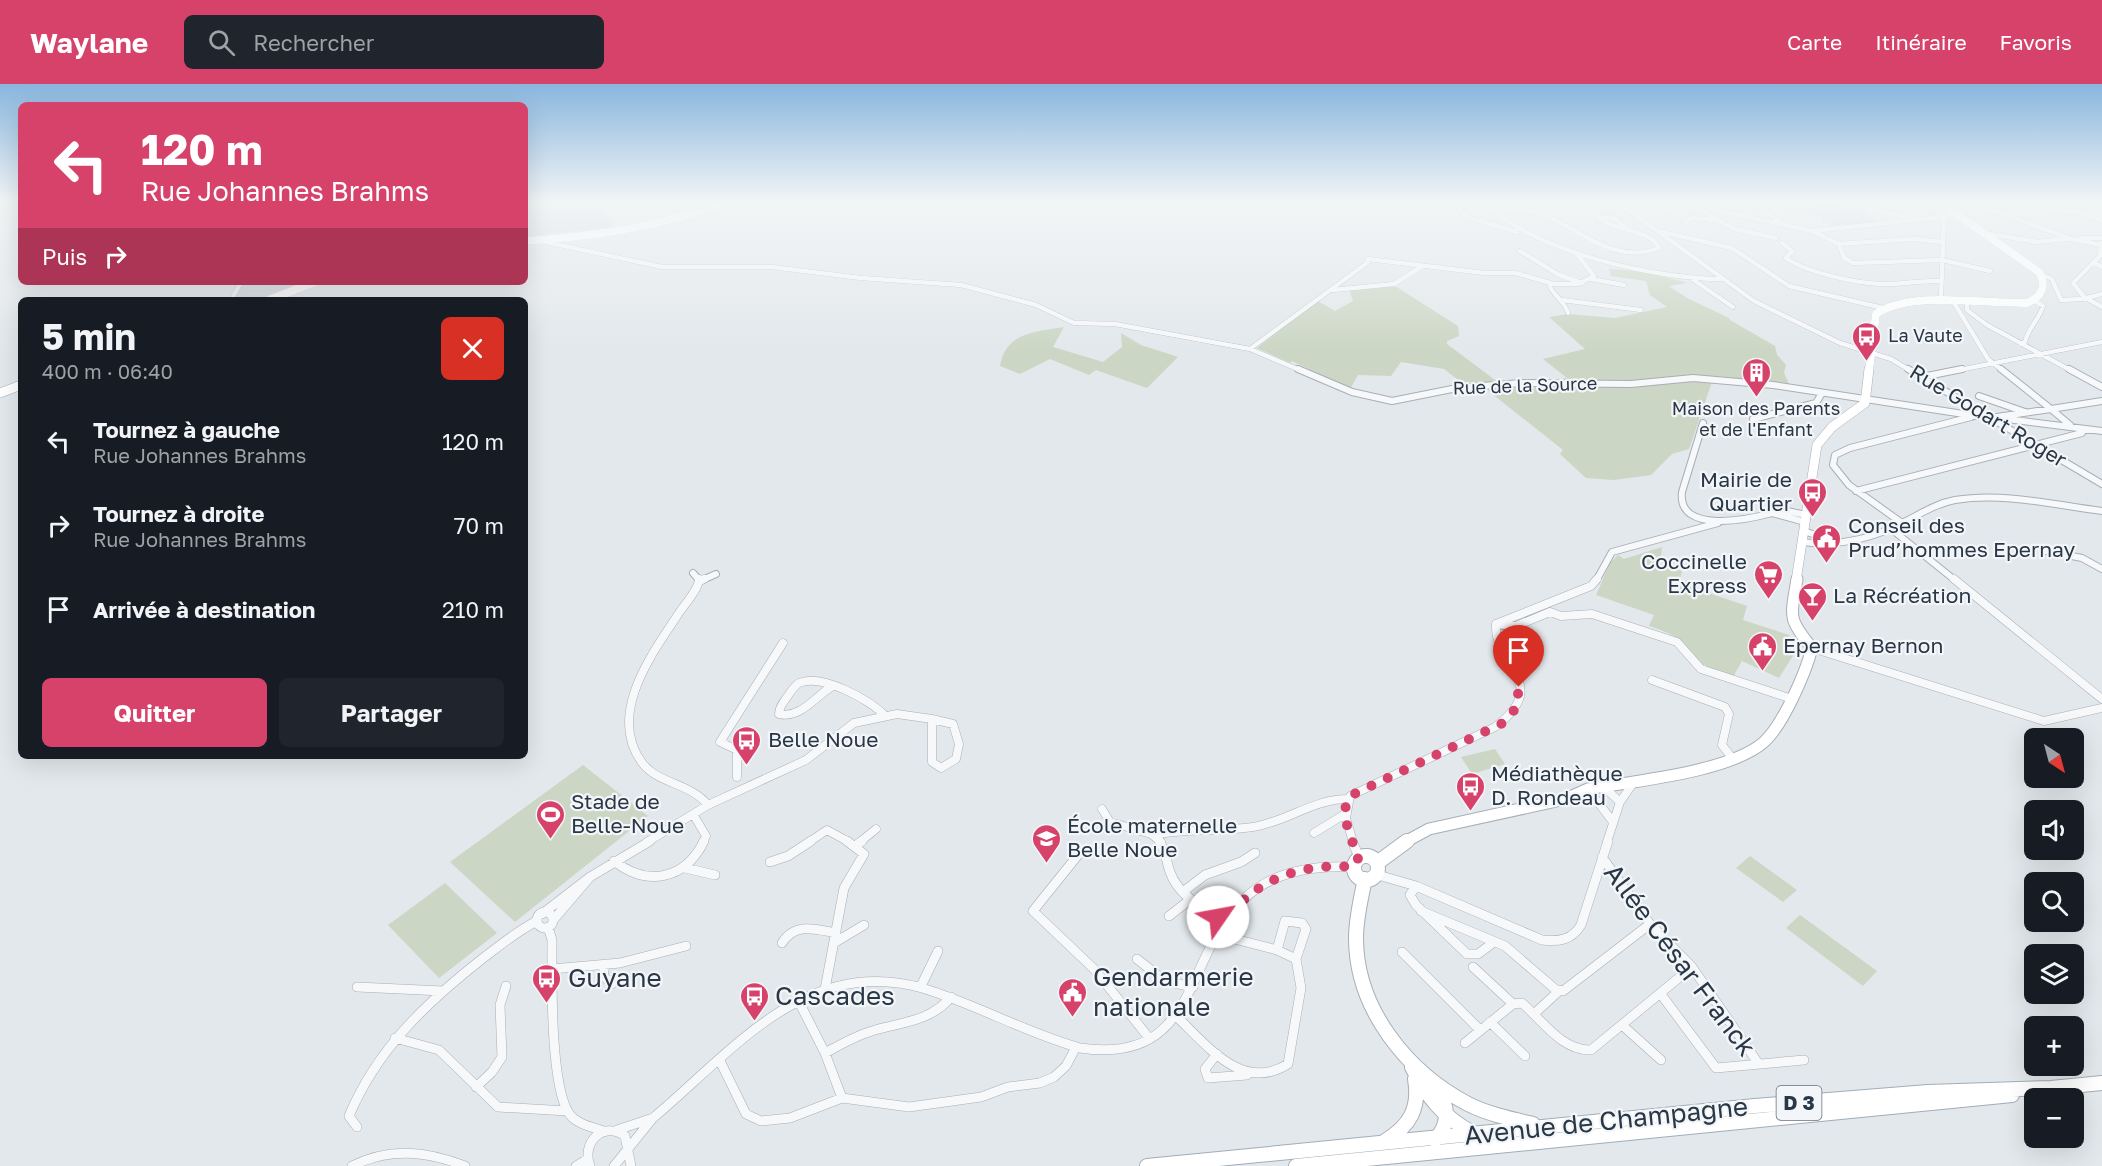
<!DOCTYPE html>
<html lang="fr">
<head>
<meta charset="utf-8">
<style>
  :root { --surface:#171b24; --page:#20242c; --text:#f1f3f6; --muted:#9ea1a6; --accent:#d7426a }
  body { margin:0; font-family:"Golos Text",sans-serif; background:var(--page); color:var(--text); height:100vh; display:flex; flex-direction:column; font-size:22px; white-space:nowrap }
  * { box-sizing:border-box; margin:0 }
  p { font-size:20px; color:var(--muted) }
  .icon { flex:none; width:33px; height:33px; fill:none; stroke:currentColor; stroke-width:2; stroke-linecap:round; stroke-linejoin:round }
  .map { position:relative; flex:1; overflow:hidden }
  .panel { position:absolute; left:18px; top:213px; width:510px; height:462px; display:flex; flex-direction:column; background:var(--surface); border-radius:9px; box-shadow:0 6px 24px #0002 }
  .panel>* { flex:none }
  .hud { position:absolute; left:18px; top:18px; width:510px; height:183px; border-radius:9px; box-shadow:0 6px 24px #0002; background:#d7426a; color:#fff; overflow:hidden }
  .needle { width:39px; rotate:144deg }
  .tools { position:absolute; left:2024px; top:644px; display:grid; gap:12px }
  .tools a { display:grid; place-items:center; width:60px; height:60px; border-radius:9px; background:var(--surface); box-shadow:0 6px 24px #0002; font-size:30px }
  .pin { position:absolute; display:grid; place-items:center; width:51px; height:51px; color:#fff; margin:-62px -26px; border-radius:50% 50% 50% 0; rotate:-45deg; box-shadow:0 0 6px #0007 }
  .pin .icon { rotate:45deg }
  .me { position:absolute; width:66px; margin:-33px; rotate:57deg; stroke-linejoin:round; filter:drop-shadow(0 0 4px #0008) }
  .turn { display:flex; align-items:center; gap:21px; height:126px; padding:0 24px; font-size:27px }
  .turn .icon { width:78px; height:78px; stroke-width:2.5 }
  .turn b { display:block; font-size:42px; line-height:51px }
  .then { display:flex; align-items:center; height:57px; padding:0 24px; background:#0003; gap:12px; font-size:22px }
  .round { display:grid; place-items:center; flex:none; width:63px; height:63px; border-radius:9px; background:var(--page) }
  .headline { display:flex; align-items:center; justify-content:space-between; height:102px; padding:0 24px }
  h1 { font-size:36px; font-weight:700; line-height:45px }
  .primary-button { display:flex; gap:12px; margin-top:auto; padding:12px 24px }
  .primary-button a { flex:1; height:69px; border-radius:9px; background:var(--accent); color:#fff; font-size:24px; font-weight:700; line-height:69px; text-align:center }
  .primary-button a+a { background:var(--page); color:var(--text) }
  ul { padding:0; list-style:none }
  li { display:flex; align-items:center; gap:18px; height:84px; padding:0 24px }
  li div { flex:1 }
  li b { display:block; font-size:22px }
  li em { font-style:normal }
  header { display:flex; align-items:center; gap:36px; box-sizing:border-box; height:84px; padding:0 30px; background:var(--accent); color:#fff }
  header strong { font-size:28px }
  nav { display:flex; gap:33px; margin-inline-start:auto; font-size:21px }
  .search { width:420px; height:54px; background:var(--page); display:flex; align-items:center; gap:15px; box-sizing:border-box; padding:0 21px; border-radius:9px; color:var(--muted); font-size:22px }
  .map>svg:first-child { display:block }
</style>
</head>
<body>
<header>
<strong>Waylane</strong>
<div class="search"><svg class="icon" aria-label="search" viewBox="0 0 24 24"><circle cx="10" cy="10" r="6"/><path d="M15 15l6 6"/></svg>Rechercher</div>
<nav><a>Carte</a><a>Itinéraire</a><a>Favoris</a></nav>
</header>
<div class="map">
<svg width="2102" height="1082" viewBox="0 0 2102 1082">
  <rect width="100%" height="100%" fill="#e3e8ec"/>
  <path fill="#d1d7de" d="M525,117H601L596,119L615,140L606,144L525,153Z
    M1755,117L1829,119L1831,117L1866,125L1865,130L1878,138L1832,143L1822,137L1821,133Z
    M243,198H302L257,216H233Z"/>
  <path fill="#cbd6c4" d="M1609,185L1638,187L1685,198L1687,199L1669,202L1687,214L1729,234L1730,236L1775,262L1777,271L1786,281L1784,289L1789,300L1702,292L1611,298L1593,296L1541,297L1567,294L1543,275L1585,265L1549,233L1568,230L1615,234L1667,223L1650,211L1646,197L1611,192Z
    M1395,202L1458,242L1459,252L1447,257V260L1499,299L1465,301L1444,285L1401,278L1391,292L1358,291L1350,305L1307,287L1309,285L1292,277L1290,279L1257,264L1318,217L1335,227L1353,217L1349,205Z
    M1064,243L1053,263L1103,278L1122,263L1121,249L1141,261L1178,273L1147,304L1096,286L1089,291L1050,275L1020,290L1000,282C1006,248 1035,248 1064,243Z
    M1695,295L1712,298L1689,365L1672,370L1651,391L1614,396L1586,394L1560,370L1563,366L1486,305L1522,300Z
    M1662,463L1660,481L1682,487L1679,499L1747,522L1743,536L1789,551L1796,567L1779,594L1742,577L1733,593L1696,578C1682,553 1675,551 1649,542L1654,531L1596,511L1610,479L1618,471L1624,475Z
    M1495,665L1505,680L1472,690L1461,673Z
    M583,681L648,732L515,838L450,778Z
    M1750,772L1797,806L1783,818L1736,784Z
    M445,799L497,849L439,894L388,841Z
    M1800,831L1877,887L1863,902L1786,844Z"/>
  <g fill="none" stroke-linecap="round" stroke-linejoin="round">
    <defs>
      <path id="street-far3" d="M1485,117C1527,167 1660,196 1724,195
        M1616,117L1754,217L1840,259L1891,275L1911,287
        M1646,117L1647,124
        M1666,117L1671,124L1667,127
        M1675,117L1812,147L1839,160L1844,174L1853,179L1942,176L1990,187
        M1750,117L1781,139
        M1832,117L1912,134
        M2009,117L2088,131
        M2058,117L2102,137
        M1453,118L1466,133L1517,148
        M1973,119L2071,155L2102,161
        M1489,122C1507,124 1527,124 1544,131C1583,147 1614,181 1659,164C1651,145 1615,148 1599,134H1614L1627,145
        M1709,122L1752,118
        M1698,124L1734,145L1776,154
        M1944,132L1941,214L1944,217
        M1685,138L1692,134L1714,136
        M1812,147L1951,132
        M1662,148L1732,164L1789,202L1883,224
        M1984,149L2037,158L2067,155
        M2081,154H2102
        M541,157L662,183H772L861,194L961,201L1036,221L1074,239L1115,240L1250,265L1302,287
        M1782,159L1792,167L1786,174C1807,189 1859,200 1885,200C1904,200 1922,196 1941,197
        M2101,159L2100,172L2073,199L2084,213L2102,223
        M1839,160L1914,155L1942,158
        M1520,167L1559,191L1582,199
        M2093,178L2102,183
        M2041,190L2052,195L2061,216L2083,215L2102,210
        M1591,195L1624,201
        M1692,195L1733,223
        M1549,199C1551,211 1564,215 1568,229
        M1333,206L1394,200L1421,183
        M231,216L241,198
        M1562,216L1641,226
        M1953,217L1988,275L2003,287
        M1967,218V226L1987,241L2072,287
        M2021,260L2025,258C2028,244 2039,236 2043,222L2035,217
        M1250,265L1367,179L1368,175L1484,189H1516L1554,200H1578L1594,192L1575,168
        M1954,287L2102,258"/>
      <path id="street-far2" d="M1298,285L1352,308L1392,317L1457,304L1521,299L1631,300L1693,294L1773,301L1990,334L2051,325L2070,341
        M1908,285L2102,400
        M2001,285L2051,325L2102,317
        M2069,285L2102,303
        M1922,293L1962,285
        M1979,312L2025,328
        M1753,335L1816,319L1822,309
        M2007,335L2102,347
        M1703,339L1682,408C1677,451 1750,435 1772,429
        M1856,407L2082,349L2084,345
        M1805,438L1772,429L1787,427L1806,431
        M1902,439L1849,401L1833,381L1835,371L1850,364L1971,333
        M1890,444L1956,497
        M1804,447L1833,457
        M1802,458C1834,462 1867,456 1896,442C1916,433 1933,420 1955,416C2004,408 2054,421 2102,427
        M2046,467L2082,474L2102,485
        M693,489L700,497
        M700,497L716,490
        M1596,497L1612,468L1718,439"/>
      <path id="street-far1" d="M699,495C699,504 687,518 681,526C653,568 605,631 643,680C659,700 690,699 708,721
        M1954,495L2102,615
        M700,497L704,495
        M1496,540L1516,542L1550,528L1561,532L1592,530L1677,558L1701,585L1789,614
        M1812,564L2044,637L2102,624
        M1652,596L1725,623L1729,630L1722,661L1733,675
        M831,603C815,613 800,635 779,630C779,623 783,619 787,613C790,609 794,602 799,599C821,589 871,616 885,632
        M932,635L953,640L959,660L956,675L941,684L932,678Z
        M737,693V666L720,658L783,559
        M1605,704L1620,718
        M1588,705L1613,738
        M1102,725L1110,738L1151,750L1161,758
        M693,730L706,752L703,758
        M1314,749L1345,730
        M1155,751C1188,744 1220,748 1253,743C1286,738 1314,715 1347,715
        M647,758L708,721L806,676L854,639L897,630L932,635
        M809,758L827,746L849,758
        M860,758L876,745
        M1353,758L1346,734L1350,712L1495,643C1553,599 1494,585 1496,540L1591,502L1597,495
        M1607,758L1620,718L1634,698"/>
      <path id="street" d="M1159,757C1166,766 1166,777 1170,788C1178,811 1205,827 1226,836
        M1352,757L1359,773
        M855,762L862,757
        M1078,771L1033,827L1095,886L1149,954
        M1602,773L1650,840L1692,883L1758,979
        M614,777C647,803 685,796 704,757
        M770,778L788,772L811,757
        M685,784L715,791
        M1378,791L1416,802L1542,856C1559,858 1572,856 1581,841L1608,757
        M590,793L650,757
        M1416,802L1410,811L1416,821L1467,870H1478L1494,858
        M1184,807L1205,791L1241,778L1255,769
        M1421,827L1505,862L1555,905L1563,907L1650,840
        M537 836a8 8 0 1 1 16 0a8 8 0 1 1-16 0Z
        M542,830L590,793L554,835
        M1169,832L1191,815
        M548,843L552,856C552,895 550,996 568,1028C575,1040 592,1043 604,1047
        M782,859C795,838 815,845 836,849
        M834,859L864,841
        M1277,866L1285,837L1302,839L1306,845L1296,875
        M1402,868L1480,946
        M1137,875L1165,897L1193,903
        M605,881L603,892L612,900
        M1473,883L1513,920L1522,919C1542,936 1562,967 1591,966L1692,883
        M552,885L620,879L686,862
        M921,902L938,867
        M357,903L443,907
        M825,905L844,804L864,770L847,757
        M1660,909L1716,984L1804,976
        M798,916L825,969L842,1014
        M1535,929L1559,907
        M1176,932C1207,961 1242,1009 1288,980L1301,904L1296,875L1277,866L1219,851
        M1490,938L1525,972
        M1622,941L1661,976
        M395,954L439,966L498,1023L567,1027
        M1465,959L1513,920
        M825,969C840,961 855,952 872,947C901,938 930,938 951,913
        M1217,970L1205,985L1208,994L1247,991
        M720,977L746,1030L761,1037L790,1034L842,1014L909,1023L981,1013L1008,1003L1040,999L1054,993L1066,982L1075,965
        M476,1003L492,988L502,973L500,921L506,902
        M653,1034C733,967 806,871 922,904C976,920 1026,949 1080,964C1201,982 1183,869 1245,814C1274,787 1314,781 1352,783
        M357,1043L349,1032C377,965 426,919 482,875C499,862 516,848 535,838
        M352,1082C390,1063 426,1067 465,1082
        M576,1082L586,1076
        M590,1082C581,1059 603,1036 625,1052L631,1082
        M614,1082L653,1034L617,1046"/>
      <path id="secondary-far3" d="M1869,287L1876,230C1912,206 1985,220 2027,219C2042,213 2047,202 2039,188L1938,117"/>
      <path id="secondary-far2" d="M1796,497L1817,361L1832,343L1865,319L1869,285"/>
      <path id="secondary-far1" d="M1570,713L1588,705C1634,697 1730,688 1764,658C1783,641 1806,588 1812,564C1787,534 1791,533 1797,495
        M1405,758L1429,745L1575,713"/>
      <path id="secondary" d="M1354 784a12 12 0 1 1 24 0a12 12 0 1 1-24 0Z
        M1377,779L1407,757
        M1365,795C1361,814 1356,834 1356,854C1356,925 1407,988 1468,1020C1488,1030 1511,1035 1533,1040
        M1412,983C1426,1012 1444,1034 1473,1049
        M1435,1056C1451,1039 1448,1021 1436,1003
        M1385,1057C1410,1042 1420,1024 1415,995"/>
      <path id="primary-far2" d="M525,157C595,152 662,143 728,117
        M269,216L315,198"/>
      <path id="primary-far1" d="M0,309L21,301"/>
      <path id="primary" d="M1147,1082L1755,1022L1928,1008L2051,1004L2102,999
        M1296,1082L2012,1011"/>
    </defs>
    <use href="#street-far3" stroke="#a7afb7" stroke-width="5"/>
    <use href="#street-far2" stroke="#a7afb7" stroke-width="8"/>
    <use href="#street-far1" stroke="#a7afb7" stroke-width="9"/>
    <use href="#street" stroke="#a7afb7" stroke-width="10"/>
    <use href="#secondary-far3" stroke="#a7afb7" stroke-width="8"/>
    <use href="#secondary-far2" stroke="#a7afb7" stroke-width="10"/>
    <use href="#secondary-far1" stroke="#a7afb7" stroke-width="13"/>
    <use href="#secondary" stroke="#a7afb7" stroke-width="16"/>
    <use href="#primary-far2" stroke="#a1adb9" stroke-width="8"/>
    <use href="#primary-far1" stroke="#a1adb9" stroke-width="10"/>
    <use href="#primary" stroke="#a1adb9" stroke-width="16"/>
    <use href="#street-far3" stroke="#f6f8fa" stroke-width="4.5"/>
    <use href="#street-far2" stroke="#f6f8fa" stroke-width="6"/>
    <use href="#street-far1" stroke="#f6f8fa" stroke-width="8"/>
    <use href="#street" stroke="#f6f8fa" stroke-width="9"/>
    <use href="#secondary-far3" stroke="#fff" stroke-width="8"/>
    <use href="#secondary-far2" stroke="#fff" stroke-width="9"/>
    <use href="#secondary-far1" stroke="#fff" stroke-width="11"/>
    <use href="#secondary" stroke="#fff" stroke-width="14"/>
    <use href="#primary-far2" stroke="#fff" stroke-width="8"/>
    <use href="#primary-far1" stroke="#fff" stroke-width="9"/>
    <use href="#primary" stroke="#fff" stroke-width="14"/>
  </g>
  <linearGradient id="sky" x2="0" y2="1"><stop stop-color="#89b6de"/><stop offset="0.44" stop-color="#f2f5f6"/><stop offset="1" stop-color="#f2f5f6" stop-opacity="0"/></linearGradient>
  <rect width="2102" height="268" fill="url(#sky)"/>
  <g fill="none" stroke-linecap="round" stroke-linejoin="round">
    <path stroke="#d7426a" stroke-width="10" stroke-dasharray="0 18" d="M1218,833L1226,836C1255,795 1302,779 1352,783L1359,773C1352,758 1338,727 1350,712L1503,639L1516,624L1519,603"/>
  </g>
  <defs>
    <symbol id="bus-pin" viewBox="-11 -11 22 30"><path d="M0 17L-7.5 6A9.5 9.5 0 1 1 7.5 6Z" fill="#d7426a" stroke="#f3f6f9"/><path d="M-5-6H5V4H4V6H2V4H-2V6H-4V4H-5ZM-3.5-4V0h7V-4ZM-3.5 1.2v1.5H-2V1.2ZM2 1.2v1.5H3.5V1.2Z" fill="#fff"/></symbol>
    <symbol id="building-pin" viewBox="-11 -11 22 30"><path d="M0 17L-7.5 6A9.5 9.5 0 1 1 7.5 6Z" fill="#d7426a" stroke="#f3f6f9"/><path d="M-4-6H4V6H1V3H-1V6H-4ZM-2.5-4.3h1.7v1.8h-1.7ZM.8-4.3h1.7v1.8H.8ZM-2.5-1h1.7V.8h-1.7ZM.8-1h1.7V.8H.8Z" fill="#fff"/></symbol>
    <symbol id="civic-pin" viewBox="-11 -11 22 30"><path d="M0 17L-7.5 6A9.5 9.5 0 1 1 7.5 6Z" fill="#d7426a" stroke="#f3f6f9"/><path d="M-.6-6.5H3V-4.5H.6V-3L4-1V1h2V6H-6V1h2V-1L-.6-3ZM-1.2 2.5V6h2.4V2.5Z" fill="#fff"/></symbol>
    <symbol id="supermarket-pin" viewBox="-11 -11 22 30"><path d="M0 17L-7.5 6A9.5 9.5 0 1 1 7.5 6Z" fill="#d7426a" stroke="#f3f6f9"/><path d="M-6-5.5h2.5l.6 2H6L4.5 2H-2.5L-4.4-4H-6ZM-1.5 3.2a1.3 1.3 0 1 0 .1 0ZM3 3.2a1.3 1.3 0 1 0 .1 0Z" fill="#fff"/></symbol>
    <symbol id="bar-pin" viewBox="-11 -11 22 30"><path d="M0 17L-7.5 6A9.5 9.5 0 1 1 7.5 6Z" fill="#d7426a" stroke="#f3f6f9"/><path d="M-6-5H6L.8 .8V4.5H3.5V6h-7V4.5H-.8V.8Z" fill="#fff"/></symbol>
    <symbol id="stadium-pin" viewBox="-11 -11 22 30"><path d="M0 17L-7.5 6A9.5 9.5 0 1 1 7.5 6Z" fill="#d7426a" stroke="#f3f6f9"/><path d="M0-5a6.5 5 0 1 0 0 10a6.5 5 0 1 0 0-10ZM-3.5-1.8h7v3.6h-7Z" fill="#fff"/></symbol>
    <symbol id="school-pin" viewBox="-11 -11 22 30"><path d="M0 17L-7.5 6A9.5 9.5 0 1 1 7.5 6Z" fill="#d7426a" stroke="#f3f6f9"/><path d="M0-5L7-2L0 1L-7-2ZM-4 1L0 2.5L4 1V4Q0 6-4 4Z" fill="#fff"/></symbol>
  </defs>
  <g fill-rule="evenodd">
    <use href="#bus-pin" x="1850" y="236" width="33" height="45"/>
    <use href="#building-pin" x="1740" y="272" width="33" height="45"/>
    <use href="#bus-pin" x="1796" y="392" width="33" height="45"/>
    <use href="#civic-pin" x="1810" y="438" width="33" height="45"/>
    <use href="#supermarket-pin" x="1752" y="474" width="33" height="45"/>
    <use href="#bar-pin" x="1796" y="496" width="33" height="45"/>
    <use href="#civic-pin" x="1746" y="546" width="33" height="45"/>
    <use href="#bus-pin" x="730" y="640" width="33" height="45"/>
    <use href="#bus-pin" x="1454" y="686" width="33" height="45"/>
    <use href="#stadium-pin" x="534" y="714" width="33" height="45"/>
    <use href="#school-pin" x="1030" y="738" width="33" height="45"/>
    <use href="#bus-pin" x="530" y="878" width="33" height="45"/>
    <use href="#civic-pin" x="1056" y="892" width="33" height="45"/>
    <use href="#bus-pin" x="738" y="896" width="33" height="45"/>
  </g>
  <g text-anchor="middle" stroke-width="4.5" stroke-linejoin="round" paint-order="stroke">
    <g font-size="18" fill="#293746" stroke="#f3f6f9" text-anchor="start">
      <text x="1888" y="258">La Vaute</text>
      <text x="1756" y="331" text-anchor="middle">Maison des Parents<tspan x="1756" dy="21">et de l'Enfant</tspan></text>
    </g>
    <g font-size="18" fill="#293746" stroke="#f3f6f9">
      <text transform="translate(1525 302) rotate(-2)" y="6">Rue de la Source</text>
    </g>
    <rect fill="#f3f6f9" stroke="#66707c" stroke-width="1.5" x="1776.5" y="1002" width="45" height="34" rx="4.5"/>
    <g font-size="20" font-weight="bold" fill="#293746">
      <text x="1799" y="1026">D 3</text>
    </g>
    <g font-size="21" fill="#293746" stroke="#f3f6f9">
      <text transform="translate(1988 332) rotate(31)" y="7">Rue Godart Roger</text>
    </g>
    <g font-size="21" fill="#293746" stroke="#f3f6f9" text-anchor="start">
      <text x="1792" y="403" text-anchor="end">Mairie de<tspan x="1792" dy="24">Quartier</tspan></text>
      <text x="1848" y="449">Conseil des<tspan x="1848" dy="24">Prud’hommes Epernay</tspan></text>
      <text x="1747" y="485" text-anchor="end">Coccinelle<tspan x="1747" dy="24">Express</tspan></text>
      <text x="1833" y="519">La Récréation</text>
      <text x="1783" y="569">Epernay Bernon</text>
      <text x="768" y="663">Belle Noue</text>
      <text x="1491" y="697">Médiathèque<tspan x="1491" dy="24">D. Rondeau</tspan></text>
      <text x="571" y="725">Stade de<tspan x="571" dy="24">Belle-Noue</tspan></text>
      <text x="1067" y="749">École maternelle<tspan x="1067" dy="24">Belle Noue</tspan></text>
    </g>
    <g font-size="26" fill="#293746" stroke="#f3f6f9">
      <text transform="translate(1680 876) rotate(53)" y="9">Allée César Franck</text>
      <text transform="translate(1606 1037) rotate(-6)" y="9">Avenue de Champagne</text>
    </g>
    <g font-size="26" fill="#293746" stroke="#f3f6f9" text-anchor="start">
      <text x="1093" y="902">Gendarmerie<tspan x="1093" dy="30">nationale</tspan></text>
      <text x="568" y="903">Guyane</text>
      <text x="775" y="921">Cascades</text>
    </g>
  </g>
</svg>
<div class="tools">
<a><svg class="needle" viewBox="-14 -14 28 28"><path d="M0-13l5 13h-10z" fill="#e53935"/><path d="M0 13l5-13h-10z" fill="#9ea1a6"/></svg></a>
<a><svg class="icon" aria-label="sound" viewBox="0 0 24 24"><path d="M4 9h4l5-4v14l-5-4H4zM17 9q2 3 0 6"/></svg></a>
<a><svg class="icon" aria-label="search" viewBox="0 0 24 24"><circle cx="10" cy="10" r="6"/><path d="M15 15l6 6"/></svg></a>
<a><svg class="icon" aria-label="layers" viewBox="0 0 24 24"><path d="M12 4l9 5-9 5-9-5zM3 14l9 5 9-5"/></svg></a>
<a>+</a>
<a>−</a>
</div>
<div class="pin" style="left:1519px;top:603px;background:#d93025"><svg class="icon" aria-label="arrive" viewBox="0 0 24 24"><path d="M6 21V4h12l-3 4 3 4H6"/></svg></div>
<svg class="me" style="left:1218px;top:833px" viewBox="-20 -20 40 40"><circle r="19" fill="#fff"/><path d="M0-13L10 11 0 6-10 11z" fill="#d7426a"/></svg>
<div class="hud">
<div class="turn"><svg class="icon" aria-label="left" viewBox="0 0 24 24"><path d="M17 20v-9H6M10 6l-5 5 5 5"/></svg><div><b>120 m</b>Rue Johannes Brahms</div></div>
<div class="then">Puis<svg class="icon" aria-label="right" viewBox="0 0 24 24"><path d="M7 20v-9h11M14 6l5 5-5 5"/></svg></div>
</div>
<section class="panel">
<div class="headline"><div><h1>5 min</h1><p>400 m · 06:40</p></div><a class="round" style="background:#d93025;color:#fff"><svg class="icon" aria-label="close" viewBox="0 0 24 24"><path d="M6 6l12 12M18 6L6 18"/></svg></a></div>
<ul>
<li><svg class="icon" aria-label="left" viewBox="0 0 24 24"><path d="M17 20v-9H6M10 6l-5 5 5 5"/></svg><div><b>Tournez à gauche</b><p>Rue Johannes Brahms</p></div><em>120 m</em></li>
<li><svg class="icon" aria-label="right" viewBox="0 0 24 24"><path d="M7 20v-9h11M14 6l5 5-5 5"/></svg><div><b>Tournez à droite</b><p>Rue Johannes Brahms</p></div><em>70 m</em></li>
<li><svg class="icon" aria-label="arrive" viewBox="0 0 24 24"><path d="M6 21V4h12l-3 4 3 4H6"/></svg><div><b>Arrivée à destination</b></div><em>210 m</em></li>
</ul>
<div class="primary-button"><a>Quitter</a><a>Partager</a></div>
</section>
</div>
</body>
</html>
